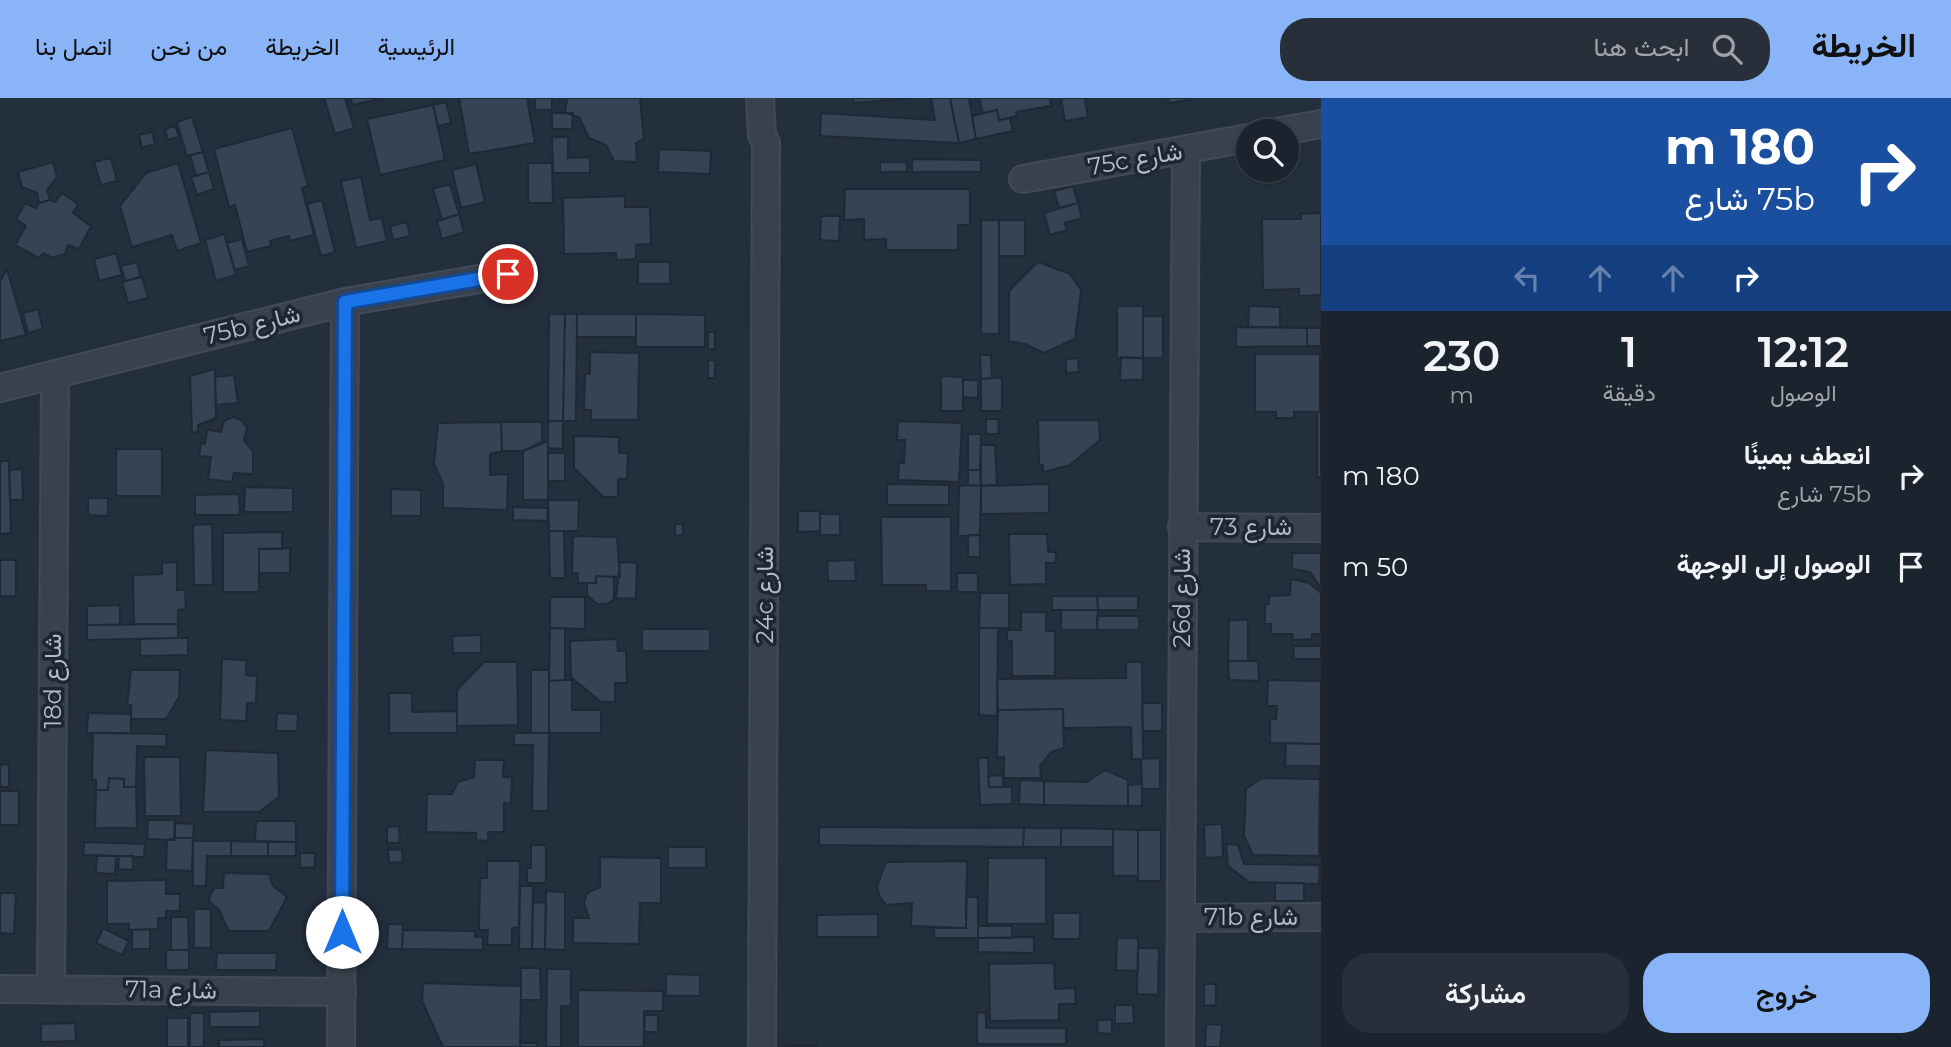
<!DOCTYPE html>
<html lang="ar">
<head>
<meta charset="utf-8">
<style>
  :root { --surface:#1b232e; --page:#282f3a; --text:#f1f3f6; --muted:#a0a4aa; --line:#39404a; --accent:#8ab4f8 }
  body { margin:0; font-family:Montserrat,Vazirmatn,sans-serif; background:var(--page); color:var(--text); direction:rtl; height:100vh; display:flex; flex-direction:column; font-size:26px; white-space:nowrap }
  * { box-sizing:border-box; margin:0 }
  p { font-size:23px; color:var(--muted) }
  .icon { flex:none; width:38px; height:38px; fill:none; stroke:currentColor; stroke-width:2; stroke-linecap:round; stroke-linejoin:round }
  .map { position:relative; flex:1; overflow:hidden; direction:ltr }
  .drawer { display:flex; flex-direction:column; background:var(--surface); width:630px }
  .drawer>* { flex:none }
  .banner { background:#1a4fa0; color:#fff; overflow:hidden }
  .controls { position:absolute; left:1236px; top:21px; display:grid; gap:14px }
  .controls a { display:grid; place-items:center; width:63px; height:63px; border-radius:50%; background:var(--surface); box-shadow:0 2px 5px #0004,0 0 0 2px var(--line); font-size:35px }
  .pin { position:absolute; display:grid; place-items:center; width:60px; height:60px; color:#fff; margin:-30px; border:4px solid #fff; border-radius:50%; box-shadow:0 2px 7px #0007 }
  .me { position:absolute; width:77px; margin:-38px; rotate:0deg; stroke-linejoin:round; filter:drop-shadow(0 0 5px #0008) }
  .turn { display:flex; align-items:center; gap:24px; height:147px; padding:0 21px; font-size:32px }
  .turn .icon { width:91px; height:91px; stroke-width:2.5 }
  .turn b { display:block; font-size:49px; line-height:60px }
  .lanes { display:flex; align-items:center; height:66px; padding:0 21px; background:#0003; justify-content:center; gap:35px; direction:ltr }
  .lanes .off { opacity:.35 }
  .eta { display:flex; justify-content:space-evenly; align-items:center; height:119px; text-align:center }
  .eta b { font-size:42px; font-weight:600; line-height:49px }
  .action { display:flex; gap:14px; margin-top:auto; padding:14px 21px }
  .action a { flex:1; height:80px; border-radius:28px; background:var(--accent); color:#111; font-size:28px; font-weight:600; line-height:80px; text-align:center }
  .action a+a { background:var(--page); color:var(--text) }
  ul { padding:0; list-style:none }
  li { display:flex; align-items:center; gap:21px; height:91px; padding:0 21px }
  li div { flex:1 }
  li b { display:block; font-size:26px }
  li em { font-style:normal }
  header { display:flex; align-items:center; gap:42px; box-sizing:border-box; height:98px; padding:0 35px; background:var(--accent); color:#111 }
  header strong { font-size:33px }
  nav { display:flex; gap:38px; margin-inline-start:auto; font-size:24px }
  .search { width:490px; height:63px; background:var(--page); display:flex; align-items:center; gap:18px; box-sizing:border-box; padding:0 24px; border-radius:28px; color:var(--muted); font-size:26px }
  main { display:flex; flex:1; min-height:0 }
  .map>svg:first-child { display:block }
</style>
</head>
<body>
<header>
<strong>الخريطة</strong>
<div class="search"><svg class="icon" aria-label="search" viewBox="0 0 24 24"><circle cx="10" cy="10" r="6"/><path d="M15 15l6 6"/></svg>ابحث هنا</div>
<nav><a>الرئيسية</a><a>الخريطة</a><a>من نحن</a><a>اتصل بنا</a></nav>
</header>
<main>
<section class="drawer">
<div class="banner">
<div class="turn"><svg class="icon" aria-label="right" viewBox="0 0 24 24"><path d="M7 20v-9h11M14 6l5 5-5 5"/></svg><div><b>180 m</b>75b شارع</div></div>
<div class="lanes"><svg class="icon off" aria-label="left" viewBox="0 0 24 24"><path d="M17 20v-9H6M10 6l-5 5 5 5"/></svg><svg class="icon off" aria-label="ahead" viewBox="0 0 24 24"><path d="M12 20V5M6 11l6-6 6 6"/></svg><svg class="icon off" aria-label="ahead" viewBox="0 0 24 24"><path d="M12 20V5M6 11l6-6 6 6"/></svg><svg class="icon" aria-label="right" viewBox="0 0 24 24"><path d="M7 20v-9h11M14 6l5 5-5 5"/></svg></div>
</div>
<div class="eta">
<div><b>12:12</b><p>الوصول</p></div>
<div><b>1</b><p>دقيقة</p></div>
<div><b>230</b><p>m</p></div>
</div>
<ul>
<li><svg class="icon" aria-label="right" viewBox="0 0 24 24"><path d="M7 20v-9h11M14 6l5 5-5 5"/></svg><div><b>انعطف يمينًا</b><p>75b شارع</p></div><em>180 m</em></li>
<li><svg class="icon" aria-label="arrive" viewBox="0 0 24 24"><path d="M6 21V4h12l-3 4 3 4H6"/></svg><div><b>الوصول إلى الوجهة</b></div><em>50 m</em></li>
</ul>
<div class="action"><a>خروج</a><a>مشاركة</a></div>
</section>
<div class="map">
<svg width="1321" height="949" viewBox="0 0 1321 949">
  <rect width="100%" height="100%" fill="#242f3e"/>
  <path fill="#364354" stroke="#1f2835" stroke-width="2" d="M324,0H345L354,30L335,36Z
    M351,0H383L352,7Z
    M459,0H527L535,45L469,56Z
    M535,0H552V12H535Z
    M567,0H640L644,41L636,45L637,64L614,63L606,47L589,40L579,19L565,15Z
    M852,0H912L854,5Z
    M931,0H950L959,45L820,38L821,15L935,22Z
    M950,0H969L976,41L959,45Z
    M979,0H1050L1051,8L1016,14L1017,18L999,22L997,12L983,15Z
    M1061,0H1085L1088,19L1065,23Z
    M1168,0H1190V2L1169,5Z
    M446,4L451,25L438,28L433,7Z
    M433,7L445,62L380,77L367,21Z
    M997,12L999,22L1010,20L1013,33L976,41L972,18Z
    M552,15H573L572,31H552Z
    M192,19L203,54L187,58L177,24Z
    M175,28L179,39L168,42L165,31Z
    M292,30L308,88L302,90L314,137L290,143L289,138L270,143L271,148L247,154L235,107L229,109L214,51Z
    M152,34L155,46L142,50L139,37Z
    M552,39H568V60L590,59V75H553Z
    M659,51L711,53L710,76L658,74Z
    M203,54L209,74L196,78L190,57Z
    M111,60L117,83L101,87L94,64Z
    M912,61L981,62V74H912Z
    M53,64L57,79L47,92L50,102L39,105L37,95L22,89L18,74Z
    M880,64H907V74H880Z
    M178,65L201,145L177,153L172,137L132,149L120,108L146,75Z
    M528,65H552L553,105H528Z
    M476,66L485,104L461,110L452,72Z
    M209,74L214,91L197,97L191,79Z
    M361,79L370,122L382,120L387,143L356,150L341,83Z
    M450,86L459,116L442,122L433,91Z
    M1073,88L1078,105L1059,110L1054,93Z
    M845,91H970V127H958V152H886V141L864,142V121L844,122Z
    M62,95L78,106L73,115L91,128L79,151L68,147L65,156L52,160L43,155L39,160L15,147L26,128L16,121L25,105L36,110L39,105L50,102L55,104Z
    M625,98V109H650L651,146L636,147V161L616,162V155L564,156L563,100Z
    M322,102L335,154L321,158L307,106Z
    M1078,105L1082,120L1065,125L1067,132L1050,137L1044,115Z
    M1321,115V197L1299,198V191L1263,192L1262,121H1301V116Z
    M459,116L464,134L442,141L437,123Z
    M821,118H840L839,143L820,142Z
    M981,122H999V236H981Z
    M999,122H1025V158H999Z
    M407,124L410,138L393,142L390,128Z
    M224,136L236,177L216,183L205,142Z
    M242,141L249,168L235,172L227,145Z
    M116,155L122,177L99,183L94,161Z
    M137,164L141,179L125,183L121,168Z
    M638,164H670V186H638Z
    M1038,164L1070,176L1081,192L1075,241L1044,255L1025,246L1009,243V193Z
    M7,171L26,237L0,243V183Z
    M142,179L148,200L128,205L122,184Z
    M1117,208H1143V260H1117Z
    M1249,208L1280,209V229H1248Z
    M38,211L43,231L28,235L23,215Z
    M549,216H565L563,323H548Z
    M565,216H577L576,323H563Z
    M577,216H636V239H577Z
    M636,216L705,217V249H636Z
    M1143,218H1163V260H1143Z
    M1236,229L1307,230V248L1236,249Z
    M1307,230H1321V248H1307Z
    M708,234H715V251H708Z
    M590,254L639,255L638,322H591V312H584L585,276H590Z
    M1255,256H1320V314H1294V320H1276V314H1255Z
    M980,257H991L992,280L981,281Z
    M1121,259L1143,260V282H1120Z
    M1078,260L1079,274L1066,275V261Z
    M708,262H715V280H708Z
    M215,271L216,320L198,327V334L192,335L190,278Z
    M234,277L238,305L216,307L215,279Z
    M941,278L963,279V313H941Z
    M992,280H1002V313H981V281Z
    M963,282H978V300L963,299Z
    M1317,314H1321V379H1317Z
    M233,319L241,322L247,330L244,342L253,354V376L234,375L232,384L208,381L211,359L199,358L201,345L205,346L207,332L221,334L224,323Z
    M986,321H998L999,336H986Z
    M1038,322H1099L1100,342L1070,367L1043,374V367H1039Z
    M548,323H563V351L548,350Z
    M898,323L962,325L959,384L898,382L899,365H904L905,342H897Z
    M501,324L502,353L490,356V377L508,376L507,412L443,410V386L434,366L438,325Z
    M501,324H542V344L523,353H502Z
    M968,336H981L980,372H968Z
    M574,338L619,339V355H628L627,381H618V399H603L574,370Z
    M548,343V402H523V353Z
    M981,347H995L997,387L981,388Z
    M116,351H162V398H116Z
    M548,355H565V383H548Z
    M0,363H9L11,435L0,436Z
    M22,371L23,402H10L9,372Z
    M968,372H980L981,388L968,387Z
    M887,386L949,387V407H887Z
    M1049,386V415L981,416V388Z
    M968,387L981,388L980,437L958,438L959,388Z
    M245,389L293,390V414H244Z
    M391,391L421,392V418H391Z
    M239,396L240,417H195V397Z
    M88,400H108V418L88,417Z
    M548,402H579L578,433H549Z
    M513,409L548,410L547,423L513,422Z
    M798,413H820V433L798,434Z
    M820,416H840V437H820Z
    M881,419H951V493H926V487H882Z
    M212,426L213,487H194L193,427Z
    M675,426H683V437L675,438Z
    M549,433H564L565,480H550Z
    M282,434V451H259V494H223V435Z
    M1009,436H1047L1048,454H1056V465H1046V486L1010,487Z
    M968,437H980V459H968Z
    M573,438L617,439L620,479L596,478V485H578V475H572Z
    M290,450V475H259V451Z
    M1292,455H1321V490L1310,474L1292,471Z
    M0,462H16V498H0Z
    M855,462L856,483H828L827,463Z
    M177,464V492H185L186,511L178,512V526H134L133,477L162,476V465Z
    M620,464L637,465L636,501L616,500Z
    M957,475H978V494H957Z
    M596,478L614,479V501L607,506H597L587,497V485H596Z
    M1291,481L1309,485L1321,495V536H1312V541L1293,542L1292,536H1271V526H1265V506H1269V498L1290,497Z
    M980,495H1009V530H979Z
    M1052,498H1097L1098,512H1052Z
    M1097,498H1138V512H1098Z
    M550,499H585V531L550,530Z
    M120,507V527H87V508Z
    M1061,512H1098L1097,532H1061Z
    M1021,514H1046V533H1055V578H1012V543H1007V532H1021Z
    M1097,518H1139V532H1097Z
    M1229,522H1248V563H1228Z
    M178,526V540L87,542V527Z
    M550,530H565V582L549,583Z
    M979,530H998L997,618L979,617Z
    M642,531H710V553H642Z
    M481,537V555H453L452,538Z
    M178,540H188V557L140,558V541Z
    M617,541L618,553H626L627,585H615V604H601L571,579L570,543Z
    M1293,548H1321V561H1294Z
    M222,561L246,562V577L257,578L256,605H247L246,623L220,622Z
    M1228,563H1258L1259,583L1229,582Z
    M484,564H517L518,627L457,628V592Z
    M1126,564H1142L1143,661H1132L1131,629L1063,630V611L998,612L997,581L1126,580Z
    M131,572H180L179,599L166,621H131V607H127Z
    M531,572H549V635H531Z
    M565,582H572V612H601V635H549V583Z
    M1268,582L1321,583V646L1270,645V621H1276L1277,608H1267Z
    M389,595H412V614L457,613V635H389Z
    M1142,605H1162V633H1143Z
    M1063,611L1064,650L1051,654L1040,668L1041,680H1004V659L997,660L998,612Z
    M88,615L131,616V635H87Z
    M277,615L298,616L297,633H276Z
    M93,635L167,636L166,649L137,648L136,689H124V681L109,680L108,692H96V682H92Z
    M514,635H549L548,713H532L533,647H514Z
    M1286,645L1321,646V668H1285Z
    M206,652L278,655L279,699L259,714H203Z
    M144,659H180L181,718H145Z
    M978,660H988L989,689H1012V706L980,707Z
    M1160,660V691H1142L1141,661Z
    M475,662H504L503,679H512L511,706L504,705V734H488V743L476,742V735L426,734L427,696H452L458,684L474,679Z
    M9,666V689H0V667Z
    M1320,668H1321V758H1319Z
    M1105,672L1128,682V708L1044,707V683L1087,684Z
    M1003,677V689H989L988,678Z
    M109,680L124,681V689H136L137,730H95L96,692H108Z
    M1262,680L1320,681L1319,758L1253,757L1244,738L1246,691Z
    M1020,682L1044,683V707L1019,706Z
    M1142,686V708H1128V687Z
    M0,693H19V727H0Z
    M148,722H175L174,742L147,741Z
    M256,723H296V744L255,743Z
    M175,725L194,726L193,740H175Z
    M1222,726L1223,759L1205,760L1204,727Z
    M399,728L400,745H387V729Z
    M819,729L1024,730L1023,749L819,747Z
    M1024,730H1061V749H1023Z
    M1061,730L1113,731V749H1061Z
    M1113,731L1138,732V778H1113Z
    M1138,732H1161V783H1138Z
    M175,740H193L192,773L166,772L167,742Z
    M193,743H231V758H207L206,788H193Z
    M231,743L268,744V758H231Z
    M84,744L145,746L144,759L83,757Z
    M268,744H296V758H268Z
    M1226,746L1238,747L1244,766L1320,767L1319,786L1249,784L1228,768Z
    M531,747H546V785H527V770H531Z
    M668,749H706V770H668Z
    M402,751L403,764L389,765L388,752Z
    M300,755H315V769L300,770Z
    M97,757L116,758L115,776L96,775Z
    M119,758H133V772L118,771Z
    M600,759L661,760V805H640L639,846L573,845V820H589L584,805L587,795L600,789Z
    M988,760H1046V826H987Z
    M487,763H520L519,829L512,830V847H487L488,832H479L480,780H487Z
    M967,763L966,830L911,828L912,805L886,807L880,800L877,788L886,764Z
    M224,775L269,776L273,788L287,799L269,833H229L219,812L208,802L214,790H223Z
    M166,782V796H180V813H166V820H158V831L129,832V826H107V783Z
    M1275,785H1304V803H1275Z
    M520,788H533L532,851H519Z
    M546,793L565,794V852L545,851Z
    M0,795H16L14,836L0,835Z
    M966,799H978V840H934V830H966Z
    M533,804L546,805L545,851H532Z
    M194,811H211V850H194Z
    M1053,815H1080V841H1053Z
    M878,816V839H817V817Z
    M171,819H188L189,852H171Z
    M388,826H403L402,851H387Z
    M978,828H1012V840H978Z
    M103,830L129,843L122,857L96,845Z
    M150,831V851H132V832Z
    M403,832L475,833V839H483V852L402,851Z
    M1034,839V855L978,854V840Z
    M1117,840H1138V873L1116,872Z
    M1138,850H1159L1158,897L1137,896Z
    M166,852H189V872H166Z
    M217,855H277L276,872H216Z
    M1054,865L1055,891L1075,890L1076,906H1059V922L990,923L989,866Z
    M521,870H540L541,902H521Z
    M547,871H571V908H561V949H546Z
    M666,876L700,877V898H666Z
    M423,885L521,888L520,949H443L422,903Z
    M1204,886H1216V907L1204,908Z
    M578,892L663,893V913H644V949H578Z
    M1115,907H1133L1134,925L1115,926Z
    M260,913V929H210L209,914Z
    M977,914L986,915V930H1066V946H977Z
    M190,915H204V949H190Z
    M645,917H658V934H644Z
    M167,920H188V949H167Z
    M1098,922H1112V936L1097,935Z
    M75,925L76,943L41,944V926Z
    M1206,926L1222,927L1220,949H1205Z
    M264,941V949H219V942Z
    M520,945H537V949H520Z
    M786,947H817V949H786Z"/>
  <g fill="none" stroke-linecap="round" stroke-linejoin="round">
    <defs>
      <path id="minor" d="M760,0L762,37L766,45L762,949
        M1281,33L1321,26
        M1023,81L1248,40
        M0,290L345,204L508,176
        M1182,429L1321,430
        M1181,820L1321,819
        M0,891L342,894
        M51,891L55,276
        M341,949L345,204
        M1180,949L1186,51"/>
    </defs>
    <use href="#minor" stroke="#414a57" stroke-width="30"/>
    <use href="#minor" stroke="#38414e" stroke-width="26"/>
  </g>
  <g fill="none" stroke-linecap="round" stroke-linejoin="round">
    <defs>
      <path id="route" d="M342,834L345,204L508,176"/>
    </defs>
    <use href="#route" stroke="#114b97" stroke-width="18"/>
    <use href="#route" stroke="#1a73e8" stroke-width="12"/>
  </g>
  <g text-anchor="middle" stroke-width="7" stroke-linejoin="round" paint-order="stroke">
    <g font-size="24" fill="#b4bcc9" stroke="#1d2633">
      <text transform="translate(1135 61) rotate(-10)" y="8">75c شارع</text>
      <text transform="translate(252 227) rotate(-14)" y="8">75b شارع</text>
      <text x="1251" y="437">شارع 73</text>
      <text transform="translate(765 497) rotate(-90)" y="8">24c شارع</text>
      <text transform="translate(1182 500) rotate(-90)" y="8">26d شارع</text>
      <text transform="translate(53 583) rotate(-90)" y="8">18d شارع</text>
      <text x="1251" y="827">71b شارع</text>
      <text transform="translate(171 892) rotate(1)" y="8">71a شارع</text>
    </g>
  </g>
</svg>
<div class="controls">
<a><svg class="icon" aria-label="search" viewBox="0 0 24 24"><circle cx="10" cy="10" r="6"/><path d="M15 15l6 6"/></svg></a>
</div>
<div class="pin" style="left:508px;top:176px;background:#d93025"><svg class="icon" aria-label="arrive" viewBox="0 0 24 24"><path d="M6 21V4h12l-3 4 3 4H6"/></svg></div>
<svg class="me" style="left:342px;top:834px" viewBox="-20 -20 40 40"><circle r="19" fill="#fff"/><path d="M0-13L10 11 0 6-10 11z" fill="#1a73e8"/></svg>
</div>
</main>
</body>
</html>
